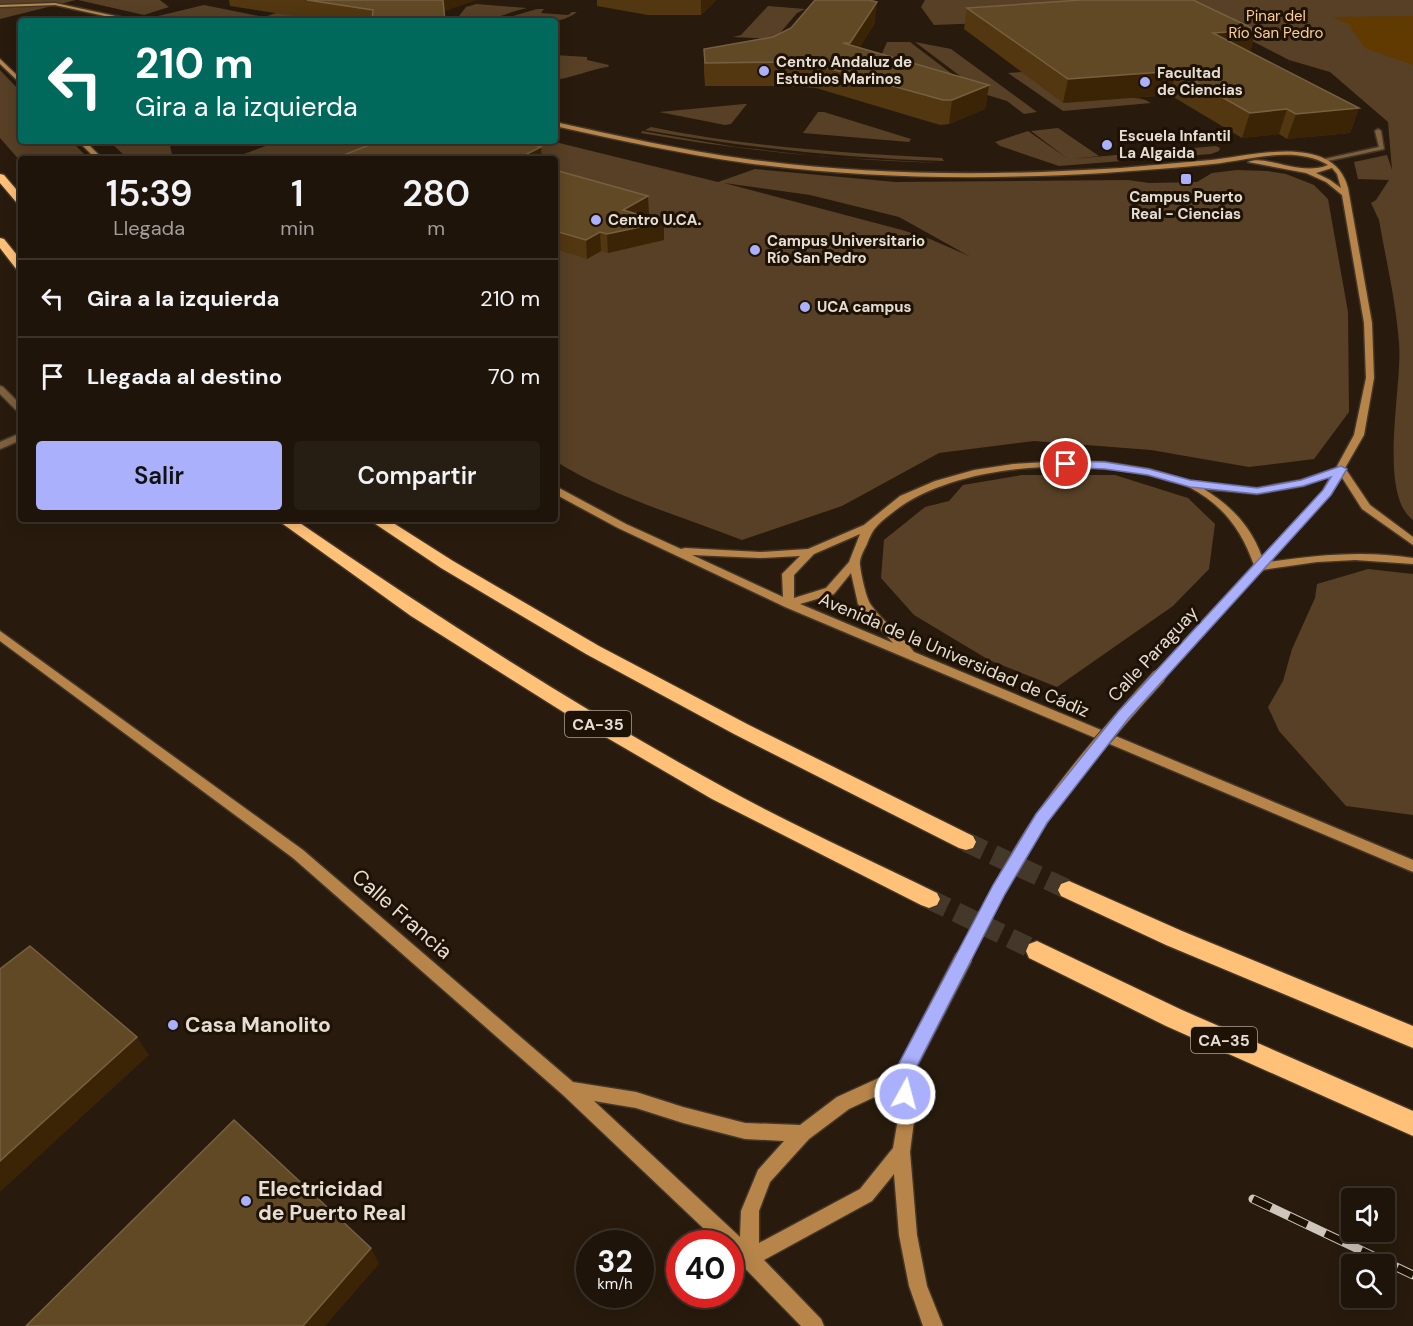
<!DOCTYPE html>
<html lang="es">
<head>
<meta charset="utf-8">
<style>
  :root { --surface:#1e140a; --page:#261d13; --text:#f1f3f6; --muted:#a19e9c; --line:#3c332b; --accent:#aab0fc }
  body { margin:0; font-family:"DM Sans",sans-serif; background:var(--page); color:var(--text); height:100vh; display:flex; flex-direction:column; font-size:22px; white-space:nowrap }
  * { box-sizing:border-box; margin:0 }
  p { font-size:20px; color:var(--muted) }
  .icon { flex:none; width:33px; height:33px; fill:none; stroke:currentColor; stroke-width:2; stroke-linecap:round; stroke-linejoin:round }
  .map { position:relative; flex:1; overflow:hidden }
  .side { position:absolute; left:18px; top:156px; width:540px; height:366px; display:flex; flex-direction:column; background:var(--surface); border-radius:6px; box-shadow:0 3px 15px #0003,0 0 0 2px var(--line) }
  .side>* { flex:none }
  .top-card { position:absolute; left:18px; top:18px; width:540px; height:126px; border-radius:6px; box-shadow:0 3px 15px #0003,0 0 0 2px var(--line); background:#00695c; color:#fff; overflow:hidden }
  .tools { position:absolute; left:1341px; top:1188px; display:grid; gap:12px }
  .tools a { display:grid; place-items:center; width:54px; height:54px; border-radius:6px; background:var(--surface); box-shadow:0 3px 15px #0003,0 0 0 2px var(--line); font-size:30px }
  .speed { position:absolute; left:576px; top:1230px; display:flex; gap:12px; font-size:30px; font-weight:700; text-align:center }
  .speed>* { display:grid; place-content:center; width:78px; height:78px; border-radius:50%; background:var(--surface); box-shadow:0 3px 15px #0003,0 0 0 2px var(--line); line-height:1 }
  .speed small { font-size:15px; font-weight:400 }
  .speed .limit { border:9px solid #d22; background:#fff; color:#111 }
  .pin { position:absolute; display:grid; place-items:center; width:51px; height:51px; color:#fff; margin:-26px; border:3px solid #fff; border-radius:50%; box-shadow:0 2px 6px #0007 }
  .me { position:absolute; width:66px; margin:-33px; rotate:7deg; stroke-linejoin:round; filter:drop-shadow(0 0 4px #0008) }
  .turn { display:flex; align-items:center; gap:21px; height:126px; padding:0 18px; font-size:27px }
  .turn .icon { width:78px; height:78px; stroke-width:2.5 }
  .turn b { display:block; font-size:42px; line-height:51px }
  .eta { display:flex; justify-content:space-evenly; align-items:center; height:102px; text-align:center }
  .eta b { font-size:36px; font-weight:600; line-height:42px }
  .cta { display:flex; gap:12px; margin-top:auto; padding:12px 18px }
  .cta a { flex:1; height:69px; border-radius:6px; background:var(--accent); color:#111; font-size:24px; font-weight:600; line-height:69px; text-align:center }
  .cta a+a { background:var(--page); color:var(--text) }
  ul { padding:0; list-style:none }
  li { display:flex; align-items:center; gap:18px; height:78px; padding:0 18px; border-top:2px solid var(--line) }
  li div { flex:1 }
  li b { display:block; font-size:22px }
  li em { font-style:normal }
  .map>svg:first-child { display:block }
</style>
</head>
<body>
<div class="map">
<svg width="1413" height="1326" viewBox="0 0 1413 1326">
  <rect width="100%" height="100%" fill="#281b0d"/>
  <path fill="#574025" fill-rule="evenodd" d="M0,0H76L0,19Z
    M78,0H160L169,7L144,15Z
    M925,0H1413V520C1377,494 1403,384 1399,343C1396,302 1386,260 1379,220L1371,203L1376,200L1389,180L1358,179L1354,162L1387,155L1392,170L1388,122L1330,72L1289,60L1202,15L934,25L921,7Z
    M304,4H373L318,21H182L158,16L204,5L264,17Z
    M473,5L476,4L527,8C502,13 485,28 459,16L466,7Z
    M768,6L805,9L797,13L775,39L733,37L741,35Z
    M537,9H544L541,13L568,15L572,12H577C560,27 521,21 496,21Z
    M887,42H910L977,93L880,58Z
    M915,42L951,49L1037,112L1024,114L1007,101L984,94Z
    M555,55L587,57V60L609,65L608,67C595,68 563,81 555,79Z
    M0,70L21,92V141H71L89,159H21V162L0,138Z
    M1021,72L1119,93C1131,101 1139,95 1151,103L1063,111L1008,73Z
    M744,104H747L731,124L725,125L659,112Z
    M818,112H824L911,139L909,142L803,133Z
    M651,127C747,147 844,153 942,158L944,161C843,158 744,147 645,130Z
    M1058,128L1099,156L1072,159L1216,146L1220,148L1219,151L1211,154L1059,166L1000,146L995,142L1028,131L1068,159L1031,131Z
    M642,131L736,147L826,157L942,163C839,160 744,151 641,133Z
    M109,141H169L173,159H128Z
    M279,141H551L718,182L755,169L895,182L1128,180L1149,183L1197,182L1212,173L1237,170L1267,171L1286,174L1314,185L1328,199L1348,312L1349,412L1314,459L1249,467L1151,450L1034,441L939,453L842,506L742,540C680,516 611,496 555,461V159H243L236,157ZM724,183L810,195L899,217L969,256L930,239L902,230Z
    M1022,475H1115L1188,498L1215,524L1209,569L1173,606L1057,687L989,660L914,615L881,578L884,540L925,507L949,501L963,485Z
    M1368,569L1413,574V815L1346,806L1279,731L1268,707L1283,681L1292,649L1315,598L1317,584Z"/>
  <path fill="#603a00" d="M1413,16V65L1365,48L1348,24L1332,17Z"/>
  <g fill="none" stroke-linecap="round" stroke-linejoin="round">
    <path stroke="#44382b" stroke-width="20" stroke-dasharray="20 10" stroke-linecap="butt" d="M966,842L1069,890
      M929,899L1037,951"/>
    <defs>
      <path id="street" d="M1378,129L1381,131L1384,149L1323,162L1320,160L1379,147L1375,131Z
        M0,386L3,387L21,405V413L18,412L0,394Z
        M21,433V440L0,449V442Z"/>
      <path id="secondary" d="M55,3L134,20L136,21H127L55,5L0,7V5Z
        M0,59L21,79V84L0,64Z
        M555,122C618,136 682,150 746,159C870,176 996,176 1121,168C1151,165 1181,163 1211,160C1251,156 1334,132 1348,188L1372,323L1374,378L1364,435L1345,468L1370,505L1413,537V545L1362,509L1341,476L1331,494L1269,562C1317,555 1364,550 1413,558V564L1355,560L1317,562L1262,570L1163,679L1159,680L1153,676L1155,673L1254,565C1241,529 1223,505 1189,487C1182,483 1171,482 1163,479C1087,457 955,462 892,513C878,524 873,528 867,544C864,550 859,559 860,565C861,574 866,598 871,605C883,622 902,635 914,652L1413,860V872L785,607L618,528L555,494V487L559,488L626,524L681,549L685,548L760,552L808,549L864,525L900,496L935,481L974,470L1013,464L1066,461L1105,462L1149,469L1191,481L1257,488L1301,480L1336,468L1354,435L1366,378L1364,323L1342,195L1326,182L1306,173L1248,162C1266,154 1300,177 1328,165C1294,145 1249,160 1213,164C1177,168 1140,170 1104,173C985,180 865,179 746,163C682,154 618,140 555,126ZM1332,168L1337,174L1341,188L1330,180L1316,173ZM1331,476L1323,491L1262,557C1251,526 1231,506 1204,489L1257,494L1303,486ZM860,534L849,562L826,588L794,598V575L814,554ZM692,555L760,558L800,556L782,574L783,597ZM851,573L858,604L893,643L800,604L834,594Z
        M78,141H85L103,159H96Z
        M0,631L303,850L573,1082L636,1092L683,1107L745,1123L800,1125L837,1097L903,1067L909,1069L911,1075L915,1113L910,1152L917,1235L927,1286L943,1326H923L909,1286L899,1235L894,1174L872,1201L764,1260L821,1319L824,1326H801L730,1253V1244H720L563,1095L293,858L0,641ZM896,1087L899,1113L893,1148L860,1189L759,1243V1211L770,1182L809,1139L849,1109ZM594,1101L636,1108L683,1123L745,1139L784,1141L758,1170L741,1211L740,1237Z"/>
      <path id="highway" d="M0,174L4,175L21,195V204L17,203L0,183Z
        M0,238L4,239L21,260V271L17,270L0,248Z
        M276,519H294C434,615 576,707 725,788C794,826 866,858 937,893L940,899L937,905L929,908L921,905L712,799L568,715L411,616Z
        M368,519H387L453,561L599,646L747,724L973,836L976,842L973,848L966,850L959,848L734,734L586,654L441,568Z
        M1069,881L1182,931L1413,1026V1048L1166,945L1061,896L1058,890L1061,884Z
        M1037,941L1182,1010L1413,1111V1136L1166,1026L1029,958L1026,951L1029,944Z"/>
    </defs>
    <use href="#street" stroke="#433629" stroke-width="3"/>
    <use href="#secondary" stroke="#433629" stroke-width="3"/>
    <use href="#highway" stroke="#433629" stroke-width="3"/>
    <use href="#street" fill="#7f603c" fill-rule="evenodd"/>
    <use href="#secondary" fill="#b78549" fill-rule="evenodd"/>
    <use href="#highway" fill="#ffc177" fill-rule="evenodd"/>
    <defs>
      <path id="rail" d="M1253,1199L1413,1275"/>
    </defs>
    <use href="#rail" stroke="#cec6bb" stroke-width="9"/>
    <use href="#rail" stroke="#1e1205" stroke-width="7" stroke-dasharray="20" stroke-linecap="butt"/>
    <defs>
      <path id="secondary-bridge-far1" d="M963,958C988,911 1012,862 1042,818C1077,768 1118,721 1159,676"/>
      <path id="secondary-bridge" d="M903,1075L964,957"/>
    </defs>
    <use href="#secondary-bridge-far1" stroke="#433629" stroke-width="16" stroke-linecap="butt"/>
    <use href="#secondary-bridge" stroke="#433629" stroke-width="20" stroke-linecap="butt"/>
    <use href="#secondary-bridge-far1" stroke="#b78549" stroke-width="14"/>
    <use href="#secondary-bridge" stroke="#b78549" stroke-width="17"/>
  </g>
  <path fill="#523710" d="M229,0H476L444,11L446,21H325L230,6Z
    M597,0H716L701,15H648L597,6Z
    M967,8L1256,30L1250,52L1359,108L1350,133L1287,139L1279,134L1242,138L1170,95L1063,103L964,29Z
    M875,23L859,48L989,85L985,109L949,124L940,125L816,88L785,86H705L704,72V49Z
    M555,170L649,214L645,216L664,240L608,253L601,251L587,259L555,249Z"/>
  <path fill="#3b2406" d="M443,0H476L444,11Z
    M701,0H716L701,15Z
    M877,2L875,23L848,65L843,43Z
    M1256,30L1250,52L1213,33Z
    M1176,71L1170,95L1063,103L1068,79Z
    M989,85L985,109L949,124L952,100Z
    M1359,108L1350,133L1287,139L1296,114Z
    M1287,109L1279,134L1242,138L1250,113Z
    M541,147L542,159H517Z
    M648,196L649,214L624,228L623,210Z
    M664,222V240L608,253L607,234Z
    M600,232L601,251L587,259L586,240Z
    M137,1037L149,1055L0,1192V1161Z
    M371,1248L379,1264L325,1326H303Z"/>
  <path fill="#624925" stroke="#776040" stroke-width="1.5" d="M307,0H443L445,21H372L373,10Z
    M815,0H869L877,2L850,43H843L989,85L952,100H943L817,65L786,62L705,63L704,49L773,37L791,28Z
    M1081,0H1193L1256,30L1213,33L1359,108L1296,114L1287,109L1250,113L1176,71L1068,79L967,8Z
    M379,141H518L541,147L517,159H346L339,157Z
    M555,170L648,196L623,210L664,222L607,234L600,232L586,240L555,231Z
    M30,946L137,1037L0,1161V969Z
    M234,1120L371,1248L303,1326H26Z"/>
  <path fill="#aab0fc" stroke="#6e72a4" stroke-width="1.5" d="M1066,461L1105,462L1149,469L1190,480L1257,488L1301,480L1341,466L1347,469L1331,495L1128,719L1047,823L1005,894L912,1076L914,1094L912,1100L905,1103L898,1100C894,1091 892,1078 896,1069L993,885L1036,814L1118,712L1323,490L1331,477L1303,486L1257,494L1190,487L1148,475L1105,469L1062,467L1061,464Z"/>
  <g fill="#aab0fc" stroke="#1e1205" stroke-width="2">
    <circle cx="764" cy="71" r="6"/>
    <circle cx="1145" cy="82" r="6"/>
    <circle cx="1107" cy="145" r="6"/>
    <rect x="1180" y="173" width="12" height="12" rx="3"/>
    <circle cx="596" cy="220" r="6"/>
    <circle cx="755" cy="250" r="6"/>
    <circle cx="805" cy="307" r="6"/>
    <circle cx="173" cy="1025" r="6"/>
    <circle cx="246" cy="1201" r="6"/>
  </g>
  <g text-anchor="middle" stroke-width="6" stroke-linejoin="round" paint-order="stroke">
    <g font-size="15" fill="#fecd94" stroke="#1e1205">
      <text x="1276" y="21">Pinar del<tspan x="1276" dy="17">Río San Pedro</tspan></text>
    </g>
    <g font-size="15" font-weight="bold" fill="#e6ded4" stroke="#1e1205" text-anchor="start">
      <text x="776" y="67">Centro Andaluz de<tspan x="776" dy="17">Estudios Marinos</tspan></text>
      <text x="1157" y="78">Facultad<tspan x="1157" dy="17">de Ciencias</tspan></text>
      <text x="1119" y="141">Escuela Infantil<tspan x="1119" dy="17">La Algaida</tspan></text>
      <text x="1186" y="202" text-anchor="middle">Campus Puerto<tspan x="1186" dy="17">Real - Ciencias</tspan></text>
      <text x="608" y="225">Centro U.CA.</text>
      <text x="767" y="246">Campus Universitario<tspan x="767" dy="17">Río San Pedro</tspan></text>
      <text x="817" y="312">UCA campus</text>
    </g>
    <g fill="#1e1205" stroke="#aaa196" stroke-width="1.5">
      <rect x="565" y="711" width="66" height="26" rx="4.5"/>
      <rect x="1191" y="1027" width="66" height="26" rx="4.5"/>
    </g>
    <g font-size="16" font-weight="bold" fill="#e6ded4">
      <text x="598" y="730">CA-35</text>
      <text x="1224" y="1046">CA-35</text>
    </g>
    <g font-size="18" fill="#e6ded4" stroke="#1e1205">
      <text transform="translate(1153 654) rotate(-47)" y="6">Calle Paraguay</text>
      <text transform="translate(954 655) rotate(23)" y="6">Avenida de la Universidad de Cádiz</text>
    </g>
    <g font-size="21" fill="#e6ded4" stroke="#1e1205">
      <text transform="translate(402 914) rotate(41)" y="7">Calle Francia</text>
    </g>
    <g font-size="21" font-weight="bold" fill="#e6ded4" stroke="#1e1205" text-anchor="start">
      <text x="185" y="1032">Casa Manolito</text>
      <text x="258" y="1196">Electricidad<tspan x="258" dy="24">de Puerto Real</tspan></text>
    </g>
  </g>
</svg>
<div class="tools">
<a><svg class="icon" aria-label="sound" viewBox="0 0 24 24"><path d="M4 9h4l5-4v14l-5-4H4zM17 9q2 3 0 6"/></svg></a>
<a><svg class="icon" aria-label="search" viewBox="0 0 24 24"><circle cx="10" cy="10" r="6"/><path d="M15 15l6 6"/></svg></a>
</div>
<div class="speed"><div>32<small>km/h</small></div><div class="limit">40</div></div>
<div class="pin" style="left:1066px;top:464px;background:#d93025"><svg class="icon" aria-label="arrive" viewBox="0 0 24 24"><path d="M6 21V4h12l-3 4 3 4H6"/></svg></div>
<svg class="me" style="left:905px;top:1094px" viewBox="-20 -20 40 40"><circle r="17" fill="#aab0fc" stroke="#fff" stroke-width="3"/><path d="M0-11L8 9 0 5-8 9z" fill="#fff"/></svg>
<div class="top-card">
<div class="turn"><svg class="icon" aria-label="left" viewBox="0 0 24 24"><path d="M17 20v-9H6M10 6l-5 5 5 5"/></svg><div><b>210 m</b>Gira a la izquierda</div></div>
</div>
<section class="side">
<div class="eta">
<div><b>15:39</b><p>Llegada</p></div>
<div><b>1</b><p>min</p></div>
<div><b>280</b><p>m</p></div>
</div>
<ul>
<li><svg class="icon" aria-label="left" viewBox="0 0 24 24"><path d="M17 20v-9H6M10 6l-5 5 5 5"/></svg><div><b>Gira a la izquierda</b></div><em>210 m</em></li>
<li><svg class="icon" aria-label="arrive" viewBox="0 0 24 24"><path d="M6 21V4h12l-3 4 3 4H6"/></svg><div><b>Llegada al destino</b></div><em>70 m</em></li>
</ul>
<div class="cta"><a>Salir</a><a>Compartir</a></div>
</section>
</div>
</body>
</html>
